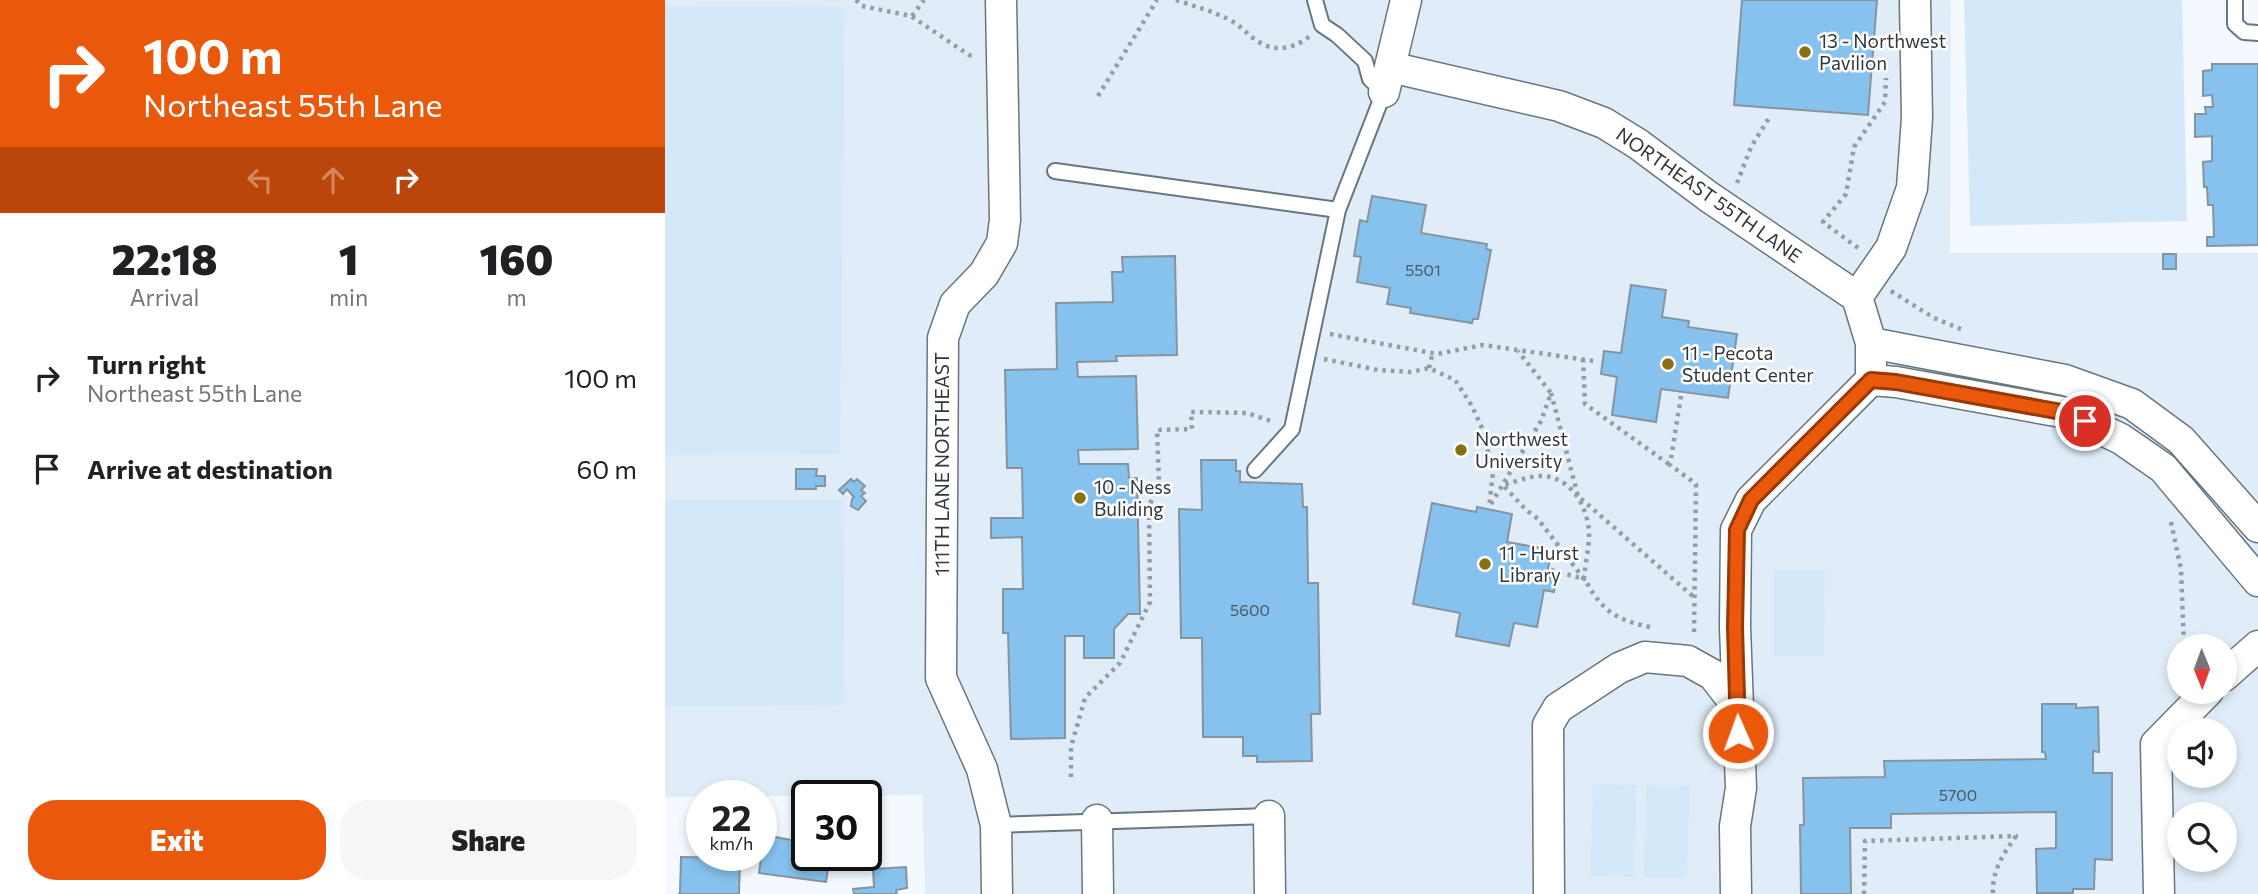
<!DOCTYPE html>
<html lang="en">
<head>
<meta charset="utf-8">
<style>
  :root { --surface:#fff; --page:#f6f6f6; --text:#202124; --muted:#757577; --accent:#ea580c }
  body { margin:0; font-family:Commissioner,sans-serif; background:var(--page); color:var(--text); height:100vh; display:flex; flex-direction:column; font-size:26px; white-space:nowrap }
  * { box-sizing:border-box; margin:0 }
  p { font-size:23px; color:var(--muted) }
  .icon { flex:none; width:38px; height:38px; fill:none; stroke:currentColor; stroke-width:2; stroke-linecap:round; stroke-linejoin:round }
  .map { position:relative; flex:1; overflow:hidden }
  .details { display:flex; flex-direction:column; background:var(--surface); width:665px }
  .details>* { flex:none }
  .banner { background:#ea580c; color:#fff; overflow:hidden }
  .needle { width:46px; rotate:179deg }
  .fabs { position:absolute; left:1502px; top:634px; display:grid; gap:14px }
  .fabs a { display:grid; place-items:center; width:70px; height:70px; border-radius:50%; background:var(--surface); box-shadow:0 4px 10px #0003; font-size:35px }
  .speed { position:absolute; left:21px; top:780px; display:flex; gap:14px; font-size:35px; font-weight:700; text-align:center }
  .speed>* { display:grid; place-content:center; width:91px; height:91px; border-radius:50%; background:var(--surface); box-shadow:0 4px 10px #0003; line-height:1 }
  .speed small { font-size:18px; font-weight:400 }
  .speed .limit { border:4px solid #111; border-radius:10px; background:#fff; color:#111 }
  .pin { position:absolute; display:grid; place-items:center; width:60px; height:60px; color:#fff; margin:-30px; border:4px solid #fff; border-radius:50%; box-shadow:0 2px 7px #0007 }
  .me { position:absolute; width:77px; margin:-38px; rotate:358deg; stroke-linejoin:round; filter:drop-shadow(0 0 5px #0008) }
  .turn { display:flex; align-items:center; gap:24px; height:147px; padding:0 28px; font-size:32px }
  .turn .icon { width:91px; height:91px; stroke-width:2.5 }
  .turn b { display:block; font-size:49px; line-height:60px }
  .lanes { display:flex; align-items:center; height:66px; padding:0 28px; background:#0003; justify-content:center; gap:35px; direction:ltr }
  .lanes .off { opacity:.35 }
  .eta { display:flex; justify-content:space-evenly; align-items:center; height:119px; text-align:center }
  .eta b { font-size:42px; font-weight:800; line-height:49px }
  .action { display:flex; gap:14px; margin-top:auto; padding:14px 28px }
  .action a { flex:1; height:80px; border-radius:28px; background:var(--accent); color:#fff; font-size:28px; font-weight:800; line-height:80px; text-align:center }
  .action a+a { background:var(--page); color:var(--text) }
  ul { padding:0; list-style:none }
  li { display:flex; align-items:center; gap:21px; height:91px; padding:0 28px }
  li div { flex:1 }
  li b { display:block; font-size:26px }
  li em { font-style:normal }
  main { display:flex; flex:1; min-height:0 }
  .map>svg:first-child { display:block }
</style>
</head>
<body>
<main>
<section class="details">
<div class="banner">
<div class="turn"><svg class="icon" aria-label="right" viewBox="0 0 24 24"><path d="M7 20v-9h11M14 6l5 5-5 5"/></svg><div><b>100 m</b>Northeast 55th Lane</div></div>
<div class="lanes"><svg class="icon off" aria-label="left" viewBox="0 0 24 24"><path d="M17 20v-9H6M10 6l-5 5 5 5"/></svg><svg class="icon off" aria-label="ahead" viewBox="0 0 24 24"><path d="M12 20V5M6 11l6-6 6 6"/></svg><svg class="icon" aria-label="right" viewBox="0 0 24 24"><path d="M7 20v-9h11M14 6l5 5-5 5"/></svg></div>
</div>
<div class="eta">
<div><b>22:18</b><p>Arrival</p></div>
<div><b>1</b><p>min</p></div>
<div><b>160</b><p>m</p></div>
</div>
<ul>
<li><svg class="icon" aria-label="right" viewBox="0 0 24 24"><path d="M7 20v-9h11M14 6l5 5-5 5"/></svg><div><b>Turn right</b><p>Northeast 55th Lane</p></div><em>100 m</em></li>
<li><svg class="icon" aria-label="arrive" viewBox="0 0 24 24"><path d="M6 21V4h12l-3 4 3 4H6"/></svg><div><b>Arrive at destination</b></div><em>60 m</em></li>
</ul>
<div class="action"><a>Exit</a><a>Share</a></div>
</section>
<div class="map">
<svg width="1593" height="894" viewBox="0 0 1593 894">
  <rect width="100%" height="100%" fill="#f3f9fe"/>
  <path fill="#e0edf8" fill-rule="evenodd" d="M0,0H1286L1285,253H1593V894H260L257,795L0,797ZM1514,646H1559V691H1514ZM1514,730H1559V775H1514ZM1514,814H1559V859H1514Z"/>
  <path fill="#d3e9f9" d="M1299,0H1517L1522,221L1305,226Z
    M0,6L180,7L175,454L0,455Z
    M0,500H178L180,705L0,707Z
    M1109,570H1160L1159,656H1109Z
    M928,784L972,785L969,877L925,876Z
    M981,785L1025,786L1022,878L979,877Z"/>
  <path fill="#87c2ee" stroke="#86949f" stroke-width="2" d="M1077,0H1212L1203,115L1069,105Z
    M1547,64H1593V245L1542,246V237H1549L1548,205H1543L1542,187H1539L1538,162L1547,161V136L1530,137V114H1541L1540,107H1548L1547,95L1538,96V71L1547,70Z
    M707,196L761,205L756,233L822,244L821,249L826,250L813,319H808L807,323L745,313L746,308L722,304L725,288L692,282L696,257L689,256L695,220L702,222Z
    M1498,254H1511V269H1498Z
    M510,256L512,355L451,356L452,361L412,362L413,377L471,376L473,449L413,450L414,464H463L464,478H472L475,614H463L449,629V658H419V636H400V738L346,739L343,633H338V589H358L357,537L326,538V518H358L357,468H342L340,370L392,369L391,303L448,302L447,272H458L457,257Z
    M966,285L1001,290L997,317L1024,321L1023,327L1072,334L1063,398L996,389L991,422L947,415L952,377L936,374L939,351L956,353Z
    M536,460H571V471H575V482L637,484L638,507H642L643,583H653L655,714H646L647,761L592,762V756H578V737H538L537,638H516L514,509L537,510Z
    M131,469H152L151,476H160V486H151V489H131Z
    M186,479L189,482L192,479L200,486L196,490L200,493L196,496L201,501L193,510L186,506L187,499L189,497L182,489L178,494L174,490Z
    M767,503L811,512L812,507L847,514L842,542L887,550L881,577L891,579L889,592L879,590L872,627L849,623L844,646L791,636L795,613L748,604Z
    M1377,704H1411V708L1433,707L1434,752L1428,751V773H1447V860L1430,859L1429,889H1408V893H1372L1371,849L1391,848V812L1226,814V828H1185L1186,894H1136L1135,825H1139L1138,778L1220,777L1219,761L1381,759L1380,752H1377Z
    M136,812L142,813V856H165L161,882L94,873L99,835L132,841Z
    M16,857L75,858L74,894H14L15,892Z
    M241,867L242,888L231,890L232,894H189L188,889L209,887L208,869Z"/>
  <g fill="none" stroke-linecap="round" stroke-linejoin="round">
    <defs>
      <path id="service" d="M1570,0V24L1579,32L1593,33
        M390,171L673,210
        M590,470L627,429L673,210L719,92L705,79L700,61L672,35L657,25L650,0
        M331,825L604,816"/>
      <path id="minor" d="M725,67L894,106L939,123L973,144L1044,197L1192,297
        M719,92L741,0
        M1206,343L1400,380L1467,404L1516,440L1593,527
        M1206,380L1231,382L1402,413L1456,439L1498,468L1593,581
        M1559,676L1593,646
        M604,816L605,894
        M432,820L433,894
        M332,894L331,825L317,769L276,678L278,338L290,304L319,274L337,243L340,220L336,0
        M884,894L883,725L893,708L954,668L980,657L1023,661L1048,675L1072,706
        M1071,894L1070,826L1076,788L1070,627L1071,530L1086,500L1206,380V343L1192,297L1226,248L1247,188L1252,118L1250,0
        M1494,894L1491,744L1543,691"/>
    </defs>
    <use href="#service" stroke="#687680" stroke-width="18"/>
    <use href="#minor" stroke="#687680" stroke-width="33"/>
    <path stroke="#969ca1" stroke-width="4.5" stroke-dasharray="3.5 5" stroke-linecap="butt" d="M191,0L197,6L246,16L304,55L311,56
      M511,0C529,6 547,11 563,19C577,26 583,36 594,42C611,53 630,48 645,36
      M247,16L259,0
      M433,96L492,0
      M1072,183L1086,147L1104,118
      M1193,248L1158,222L1181,194L1189,147L1220,102L1221,78
      M1226,291L1269,318L1298,330
      M665,334L772,354L818,345L929,361
      M659,359L713,370L746,372L764,368L790,380L807,406L817,428L828,472L824,508
      M918,359L920,404L1005,465
      M764,368L768,352
      M886,393L913,496L1031,599
      M1016,396L1005,465L1031,484L1029,635
      M826,504L876,421L886,393L853,351
      M1506,522L1516,569L1519,646
      M886,570L919,579C920,565 924,549 924,535C924,508 906,476 876,476C864,476 850,482 838,485L861,510L873,519L922,583C939,614 955,621 990,628
      M406,777V747L420,698L455,663L485,602L484,506L494,484L492,430L527,429L526,412L582,413L609,422
      M1199,894L1200,841L1351,836C1338,855 1327,870 1328,894"/>
    <use href="#service" stroke="#fff" stroke-width="14"/>
    <use href="#minor" stroke="#fff" stroke-width="30"/>
  </g>
  <g fill="none" stroke-linecap="round" stroke-linejoin="round">
    <defs>
      <path id="route" d="M1073,733L1070,627L1072,530L1086,500L1206,380L1231,382L1402,413L1420,421"/>
    </defs>
    <use href="#route" stroke="#983908" stroke-width="18"/>
    <use href="#route" stroke="#ea580c" stroke-width="12"/>
  </g>
  <g fill="#897011" stroke="#fff" stroke-width="2.5">
    <circle cx="1140" cy="52" r="7"/>
    <circle cx="1003" cy="364" r="7"/>
    <circle cx="796" cy="450" r="7"/>
    <circle cx="415" cy="498" r="7"/>
    <circle cx="820" cy="564" r="7"/>
  </g>
  <g text-anchor="middle" stroke-width="5" stroke-linejoin="round" paint-order="stroke">
    <g font-size="16" fill="#465a68">
      <text x="758" y="276">5501</text>
      <text x="585" y="616">5600</text>
      <text x="1293" y="801">5700</text>
    </g>
    <g font-size="19" fill="#31373c" stroke="#fff" text-anchor="start">
      <text x="1154" y="48">13 - Northwest<tspan x="1154" dy="22">Pavilion</tspan></text>
      <text x="1017" y="360">11 - Pecota<tspan x="1017" dy="22">Student Center</tspan></text>
      <text x="810" y="446">Northwest<tspan x="810" dy="22">University</tspan></text>
      <text x="429" y="494">10 - Ness<tspan x="429" dy="22">Buliding</tspan></text>
      <text x="834" y="560">11 - Hurst<tspan x="834" dy="22">Library</tspan></text>
    </g>
    <g font-size="19" fill="#31373c" stroke="#fff">
      <text transform="translate(1044 195) rotate(35)" y="7">NORTHEAST 55TH LANE</text>
      <text transform="translate(277 464) rotate(-90)" y="7">111TH LANE NORTHEAST</text>
    </g>
  </g>
</svg>
<div class="fabs">
<a><svg class="needle" viewBox="-14 -14 28 28"><path d="M0-13l5 13h-10z" fill="#e53935"/><path d="M0 13l5-13h-10z" fill="#757577"/></svg></a>
<a><svg class="icon" aria-label="sound" viewBox="0 0 24 24"><path d="M4 9h4l5-4v14l-5-4H4zM17 9q2 3 0 6"/></svg></a>
<a><svg class="icon" aria-label="search" viewBox="0 0 24 24"><circle cx="10" cy="10" r="6"/><path d="M15 15l6 6"/></svg></a>
</div>
<div class="speed"><div>22<small>km/h</small></div><div class="limit">30</div></div>
<div class="pin" style="left:1420px;top:421px;background:#d93025"><svg class="icon" aria-label="arrive" viewBox="0 0 24 24"><path d="M6 21V4h12l-3 4 3 4H6"/></svg></div>
<svg class="me" style="left:1073px;top:733px" viewBox="-20 -20 40 40"><circle r="17" fill="#ea580c" stroke="#fff" stroke-width="3"/><path d="M0-11L8 9 0 5-8 9z" fill="#fff"/></svg>
</div>
</main>
</body>
</html>
